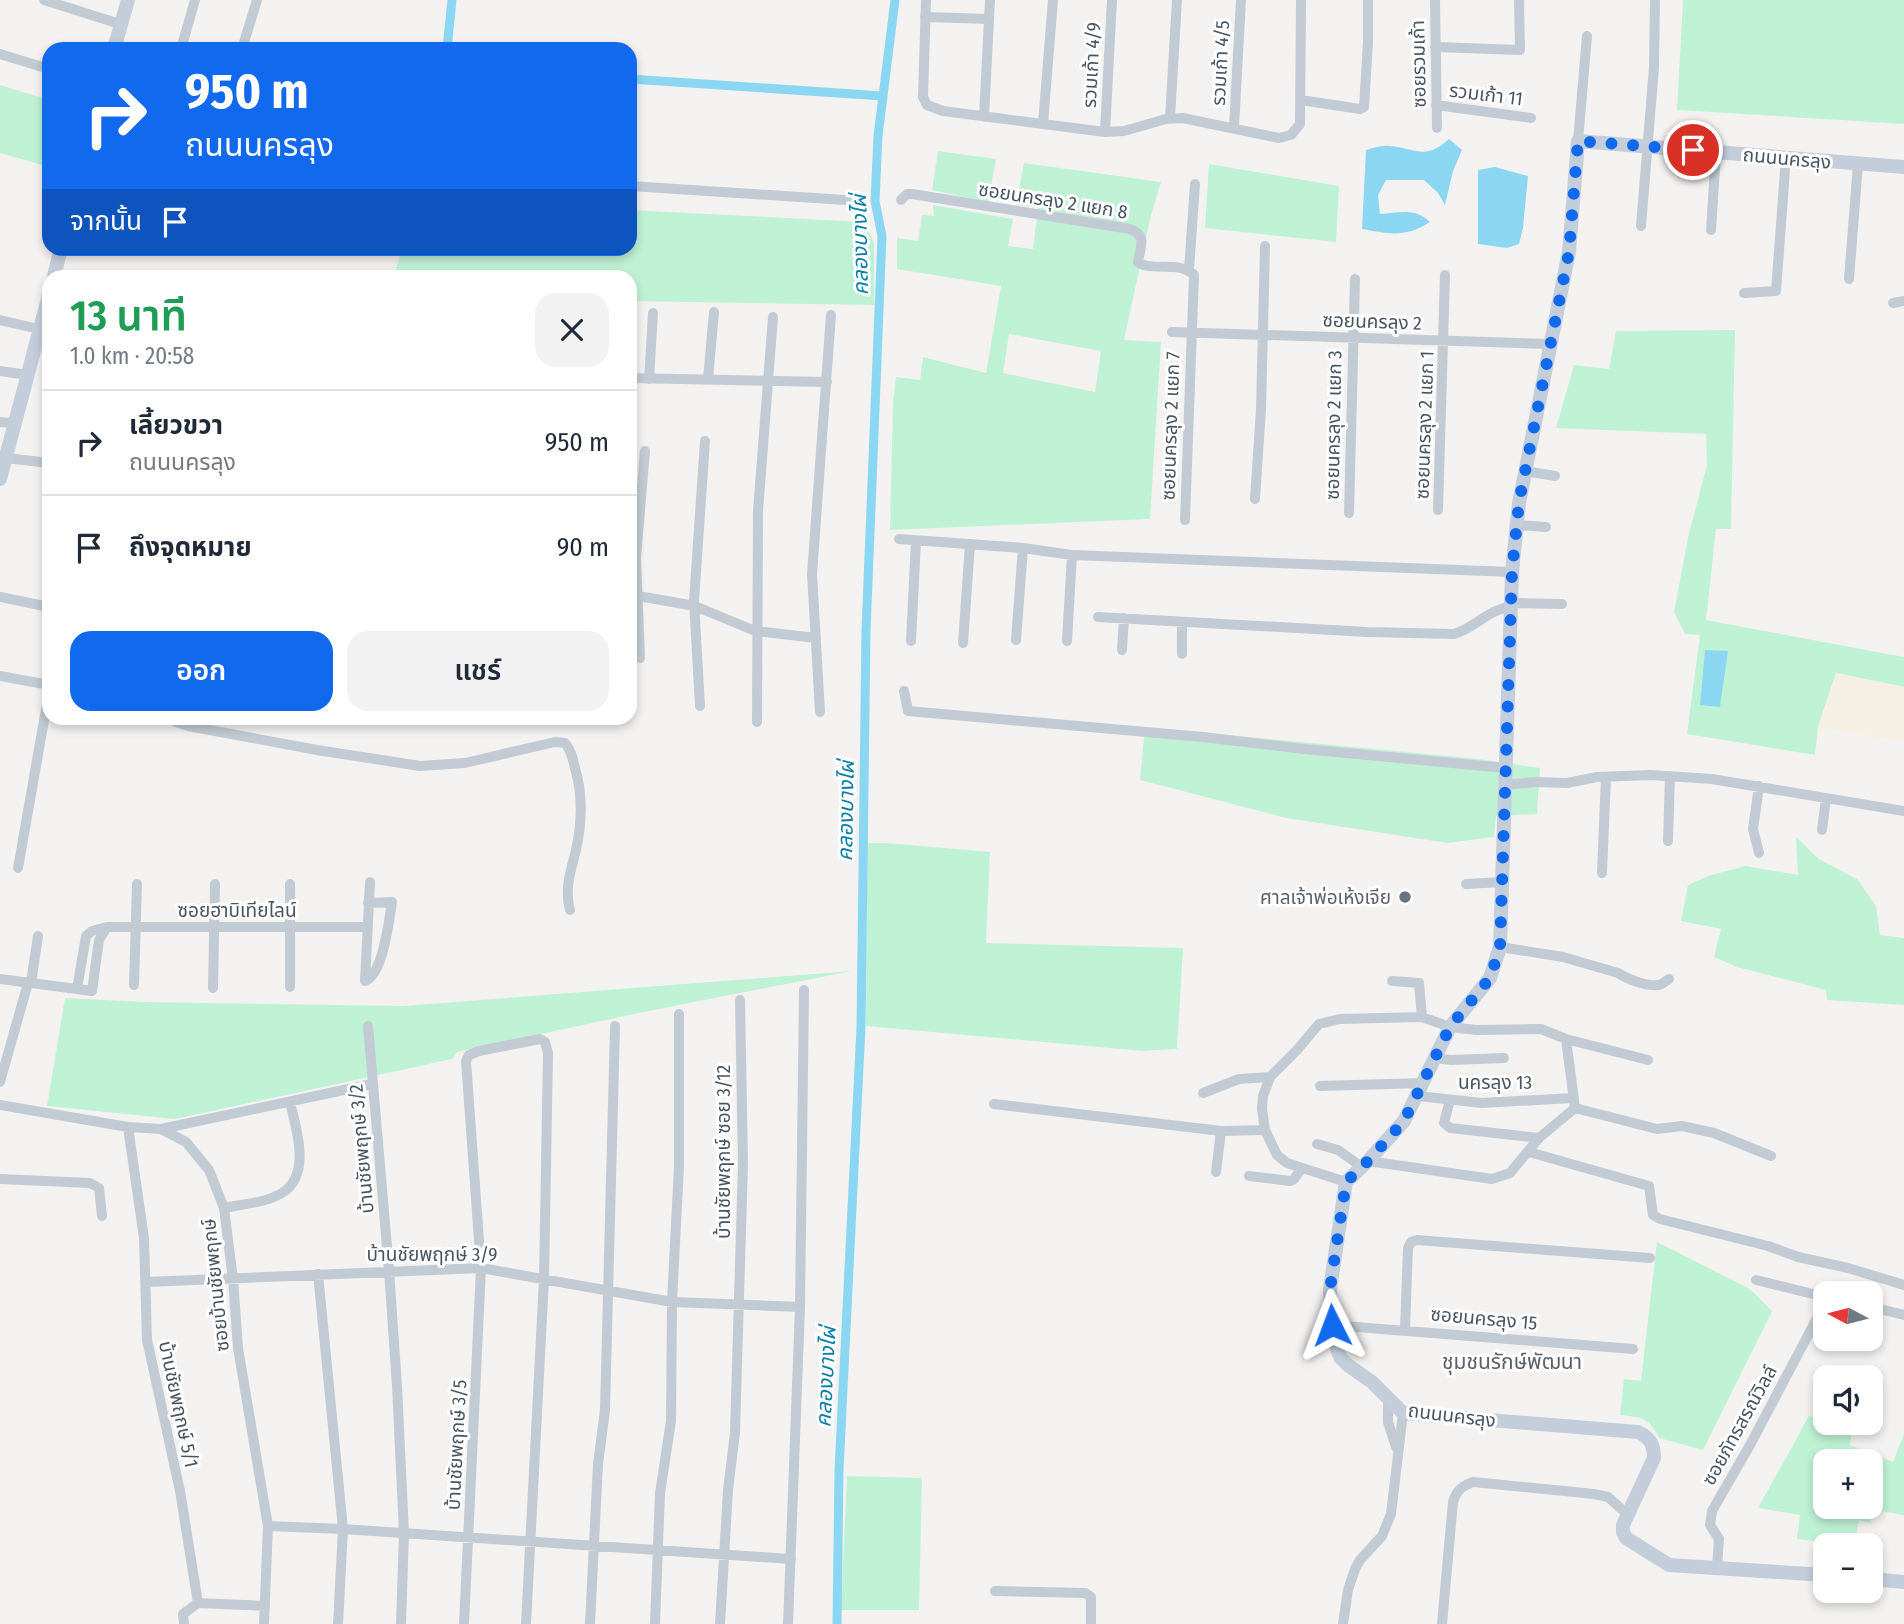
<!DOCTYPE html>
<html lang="th">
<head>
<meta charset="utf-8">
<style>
  :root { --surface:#fff; --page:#f2f2f3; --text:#1f2937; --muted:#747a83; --line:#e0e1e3; --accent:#1169ee }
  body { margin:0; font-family:"Fira Sans Condensed","Noto Sans Thai",sans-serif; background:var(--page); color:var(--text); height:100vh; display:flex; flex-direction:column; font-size:26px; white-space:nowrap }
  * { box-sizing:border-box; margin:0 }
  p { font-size:23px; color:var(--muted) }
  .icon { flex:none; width:38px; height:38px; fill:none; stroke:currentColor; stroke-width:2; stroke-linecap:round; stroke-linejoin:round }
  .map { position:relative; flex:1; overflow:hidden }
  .panel { position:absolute; left:42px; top:270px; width:595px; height:455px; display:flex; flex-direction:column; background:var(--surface); border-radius:21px; box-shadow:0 4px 10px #0003 }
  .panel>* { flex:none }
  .hud { position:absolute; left:42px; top:42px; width:595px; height:214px; border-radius:21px; box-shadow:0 4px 10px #0003; background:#1169ee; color:#fff; overflow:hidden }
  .needle { width:46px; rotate:277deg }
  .fabs { position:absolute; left:1813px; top:1281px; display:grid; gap:14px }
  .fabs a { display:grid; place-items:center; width:70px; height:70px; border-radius:14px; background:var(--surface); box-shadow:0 4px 10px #0003; font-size:35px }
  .pin { position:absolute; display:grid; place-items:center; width:60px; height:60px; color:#fff; margin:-30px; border:4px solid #fff; border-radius:50%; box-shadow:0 2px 7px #0007 }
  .me { position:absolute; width:77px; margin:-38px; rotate:357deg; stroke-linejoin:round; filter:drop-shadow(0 0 5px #0008) }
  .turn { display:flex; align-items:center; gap:24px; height:147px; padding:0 28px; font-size:32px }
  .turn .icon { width:91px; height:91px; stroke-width:2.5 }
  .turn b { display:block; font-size:49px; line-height:60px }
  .then { display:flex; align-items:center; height:66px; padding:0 28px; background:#0003; gap:14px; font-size:26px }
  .round { display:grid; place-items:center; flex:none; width:74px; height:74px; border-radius:21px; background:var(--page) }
  .head { display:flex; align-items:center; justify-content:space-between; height:119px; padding:0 28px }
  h1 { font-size:42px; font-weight:600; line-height:52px; color:#1e9e55 }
  .primary-button { display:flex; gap:14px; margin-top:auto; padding:14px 28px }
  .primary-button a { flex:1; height:80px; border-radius:21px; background:var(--accent); color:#fff; font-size:28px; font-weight:600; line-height:80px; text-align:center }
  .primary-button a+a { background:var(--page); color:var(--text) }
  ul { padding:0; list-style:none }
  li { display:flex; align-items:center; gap:21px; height:105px; padding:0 28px; border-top:2px solid var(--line) }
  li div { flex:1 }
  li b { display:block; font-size:26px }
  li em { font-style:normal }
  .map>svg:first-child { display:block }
</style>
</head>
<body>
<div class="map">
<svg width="1904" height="1624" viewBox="0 0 1904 1624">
  <rect width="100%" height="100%" fill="#f4f2f1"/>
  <path fill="#bff2d5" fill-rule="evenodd" d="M1683,0H1904V124L1677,110Z
    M0,85L49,100V167L0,153Z
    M938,151L996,159L988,202L932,190Z
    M1024,163L1161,182L1151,215L1124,340L1161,342L1150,519L890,530L893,402L896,377L920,380L923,357L986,373L1001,286L897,269V238L918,241L922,215L934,216L933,205L1013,219L1008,246L1033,249L1038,208L1016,205ZM1009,334L1101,351L1095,392L1003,373Z
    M1209,164L1339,186L1336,242L1205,228Z
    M630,210L865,222L874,243V305L630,301V276H394L402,249L630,248Z
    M1735,330L1731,529H1716L1706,620L1904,657V687L1836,673L1818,727L1815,755L1687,734L1700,635L1685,634L1674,612L1689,533L1707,465L1706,434L1556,428L1574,365L1609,369L1616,331Z
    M1145,727L1479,759L1540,768L1537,814L1496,816L1494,837L1447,843L1286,818L1140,780Z
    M1796,837L1819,859L1857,879L1876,906L1880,935L1904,938V1005L1827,1000L1826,990L1737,967L1714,957L1721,929L1681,921L1688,885L1711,875L1746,866L1798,875Z
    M867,843H887L990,852L986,943L1183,948L1177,1049L1142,1051L866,1026Z
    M852,971L634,1014L457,1052L452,1059L175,1119L47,1106L65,998L145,1002L403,1006Z
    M1657,1242L1750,1289L1772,1311L1703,1450L1659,1438C1649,1418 1642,1417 1620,1415L1624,1379L1641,1381Z
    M1809,1416L1852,1430L1850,1445L1893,1462L1904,1434V1515L1875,1510L1870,1523L1859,1520L1854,1545H1847L1797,1539L1800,1515L1758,1508ZM1825,1461H1871V1507H1825Z
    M847,1476L922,1478L919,1610H841Z"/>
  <path fill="#f5f0e3" d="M1836,673L1904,687V742L1818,727Z"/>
  <path fill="#8bd7f1" d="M1449,139L1462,150L1453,171L1445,205L1438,193L1424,180H1386L1378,195L1380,214C1399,212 1417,208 1430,222C1405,238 1390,234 1362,229L1366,150C1373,148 1382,145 1389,146C1416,148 1425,161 1449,139Z
    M1495,167L1528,176L1523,228L1519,244L1507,248L1478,244V170Z
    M1705,650L1728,651L1720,707L1700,705Z"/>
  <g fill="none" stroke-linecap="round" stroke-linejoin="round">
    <path stroke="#8bd7f1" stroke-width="9" d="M447,49L452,0
      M630,79L883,96
      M837,1624L839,1470L861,1027L866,631L882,236L875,201L878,136L895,0"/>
    <path stroke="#c2cbd3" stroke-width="10" d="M44,0L120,24
      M926,0L923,97L927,105L943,111L1105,132L1124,131L1166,119L1183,118L1279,138L1291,135L1300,124L1301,0
      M1435,0L1437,128
      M925,17L989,19
      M1435,47L1520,50L1519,0
      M181,49L195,0
      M242,49L257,0
      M0,54L49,69
      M1301,100L1360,109L1364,107L1368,42V0
      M1436,105L1531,118
      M984,117L990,0
      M1170,118L1177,0
      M1043,124L1053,0
      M1234,127L1241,0
      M1105,132L1112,0
      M1578,141L1587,36
      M630,186L860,201
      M901,200L907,194H912L1130,229C1148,236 1140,247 1138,262L1140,264C1157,271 1180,261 1194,275L1185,520
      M1641,226L1654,67L1655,0
      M1711,230L1716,152
      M1189,270L1195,184
      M1849,279L1858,164
      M1744,293L1776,291L1786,157
      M1893,303L1904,301
      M0,320L39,329
      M1172,332L1551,344
      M0,371L28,375
      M630,378L827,382
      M649,379L653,313
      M708,379L714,312
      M0,422L15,423
      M6,458L49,463
      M1525,471L1555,476
      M1255,499L1261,409L1265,246
      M1438,510L1445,275
      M1349,513L1355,279
      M1516,525L1546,527
      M899,539L1023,548L1072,555L1512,572
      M633,595L695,606L755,631L816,638
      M0,597L49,607
      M1512,603L1562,604
      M1098,617L1367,632L1454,634C1475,628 1487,610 1512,606
      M1016,640L1023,548
      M911,641L916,541
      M1067,641L1072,555
      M963,643L970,544
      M1122,650L1124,618
      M1182,654V622
      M640,658L636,558L645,451
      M0,676L49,685
      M904,691L908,711L1203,737L1304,749L1505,768
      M700,706L694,601L705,441
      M820,712L812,574L831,315
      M171,718L176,722L188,726L317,750L420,766L465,763L555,742L565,743C571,750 573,759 575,768C583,795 582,823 576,850C571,871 564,888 570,910
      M757,722L758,511L773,317
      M1504,785L1536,782L1567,783L1597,777L1650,775L1712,779L1904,811
      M1759,786L1753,829L1759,853
      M1822,830L1826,798
      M1668,841L1670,776
      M18,868L49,692
      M1602,873L1606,777
      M290,884V987
      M1466,884L1501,882
      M368,903L392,902C389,921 383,975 365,981L370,882
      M1500,947L1563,957L1618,973C1627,979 1647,987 1659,985C1663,984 1666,981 1669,979
      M0,979L92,991L99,940L107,927
      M1392,981L1419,983L1422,1017
      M31,983L38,936
      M134,985L137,884
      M213,988L215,884
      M77,989L86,936L92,931L107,927H366
      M368,1026L389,1270L397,1386L404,1533L401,1624
      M1434,1058L1451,1060L1504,1058
      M0,1082L28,983
      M1320,1086L1423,1083
      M1203,1093L1239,1079L1270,1077
      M1418,1096L1482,1103L1573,1098
      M1450,1100L1444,1123L1450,1128L1539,1138
      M994,1104L1221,1131L1265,1130
      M0,1105L128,1127L161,1129L186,1142L209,1170L224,1208L233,1279L238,1348L268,1526L264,1624
      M1575,1108L1657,1129L1682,1126L1714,1133L1771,1156
      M128,1127L144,1238L147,1340L180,1491L198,1603
      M161,1129L372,1084
      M1317,1144L1338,1150L1362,1167
      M1529,1152L1649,1186L1653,1215L1660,1219L1768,1246L1798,1257L1848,1268L1904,1285
      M1368,1161L1492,1179L1510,1173L1539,1138L1575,1108L1566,1039
      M1216,1172L1221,1131
      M1249,1176L1290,1181L1294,1179L1302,1168
      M0,1179L90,1183L99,1188L102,1216
      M1346,1182L1287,1163L1277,1155L1265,1130L1262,1109L1263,1096L1270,1077L1297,1050L1319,1024L1340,1019L1422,1017L1450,1027L1477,1030L1541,1029L1566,1039L1648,1060
      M224,1208C243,1204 265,1203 282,1193C312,1175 296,1128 290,1102
      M318,1274L343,1529L338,1624
      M1756,1280L1825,1297
      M146,1282L481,1268L672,1302L800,1307
      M1871,1307L1904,1315
      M1331,1325L1633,1349
      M1405,1329L1408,1248L1411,1242L1417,1240L1650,1258
      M1388,1398V1422L1396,1447
      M268,1526L343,1529L791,1559
      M1717,1567L1719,1539L1710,1525L1712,1511L1750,1445L1825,1303
      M995,1591L1085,1593L1091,1597V1624
      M184,1624L183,1614L198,1603L265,1606
      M464,1624L481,1268L466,1061L469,1055L479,1051L540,1039L545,1042L548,1053L544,1279L526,1624
      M590,1624L598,1464L605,1410L615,1026
      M655,1624L660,1493L671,1421L672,1302L679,1166V1014
      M720,1624L728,1490L735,1433L743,1163L740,1000
      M788,1624L800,1307L804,990
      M1343,1624L1348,1590L1355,1569L1360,1560L1382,1536L1391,1514L1403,1413
      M1442,1624L1453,1502C1456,1491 1462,1486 1473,1482L1594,1494L1608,1497L1627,1514"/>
    <path stroke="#c4cedb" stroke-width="14" d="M114,49L128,0
      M54,276L61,248
      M0,479L49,295
      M1825,1575L1669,1565L1626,1538L1623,1532V1525L1654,1458C1654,1444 1650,1438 1638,1432L1403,1413L1372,1382L1349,1366L1340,1357L1337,1348L1331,1325L1330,1289L1346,1182L1368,1161L1404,1121L1450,1027L1490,978L1500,947L1512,572L1519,503L1569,252L1578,141L1904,167
      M1871,1579L1904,1582"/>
  </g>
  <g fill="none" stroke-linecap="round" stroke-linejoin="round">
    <path stroke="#1169ee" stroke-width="12" stroke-dasharray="0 21.6" d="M1332,1325L1330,1289L1346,1182L1368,1161L1404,1121L1450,1027L1490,978L1500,947L1512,572L1519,502L1569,252L1578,141L1693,150"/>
  </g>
  <circle fill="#6b7280" stroke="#fff" stroke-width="2.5" cx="1405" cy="897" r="7"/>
  <g text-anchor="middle" stroke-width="6" stroke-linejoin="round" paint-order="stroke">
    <g font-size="19" fill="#485460" stroke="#fff">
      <text transform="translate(1220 63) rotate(-87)" y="7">รวมเก้า 4/5</text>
      <text transform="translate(1418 64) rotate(-91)" y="7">ซอยรวมเก้า</text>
      <text transform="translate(1091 65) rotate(-87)" y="7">รวมเก้า 4/9</text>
      <text transform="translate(1486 94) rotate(7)" y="7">รวมเก้า 11</text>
      <text transform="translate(1787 158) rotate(5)" y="7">ถนนนครลุง</text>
      <text transform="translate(1053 200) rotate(9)" y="7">ซอยนครลุง 2 แยก 8</text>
      <text transform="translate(1372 321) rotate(2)" y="7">ซอยนครลุง 2</text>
      <text transform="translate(1333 425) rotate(-89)" y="7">ซอยนครลุง 2 แยก 3</text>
      <text transform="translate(1424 425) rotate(-88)" y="7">ซอยนครลุง 2 แยก 1</text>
      <text transform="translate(1170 426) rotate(-88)" y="7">ซอยนครลุง 2 แยก 7</text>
      <text x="237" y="917">ซอยฮาบิเทียไลน์</text>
      <text x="1495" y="1089">นครลุง 13</text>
      <text transform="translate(361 1149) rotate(-95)" y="7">บ้านชัยพฤกษ์ 3/2</text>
      <text transform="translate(723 1152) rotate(-90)" y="7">บ้านชัยพฤกษ์ ซอย 3/12</text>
      <text x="432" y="1261">บ้านชัยพฤกษ์ 3/9</text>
      <text transform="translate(215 1285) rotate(-96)" y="7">ซอยบ้านชัยพฤกษ์</text>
      <text transform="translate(1484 1318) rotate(5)" y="7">ซอยนครลุง 15</text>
      <text transform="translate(179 1404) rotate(78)" y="7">บ้านชัยพฤกษ์ 5/1</text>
      <text transform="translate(1452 1415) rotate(7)" y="7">ถนนนครลุง</text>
      <text transform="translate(1739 1425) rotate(-61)" y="7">ซอยภัทรสรณ์วิลล์</text>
      <text transform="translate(456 1445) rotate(-87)" y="7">บ้านชัยพฤกษ์ 3/5</text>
    </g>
    <g font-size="19" fill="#5b616d" stroke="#fff" text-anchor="end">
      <text x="1391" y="904">ศาลเจ้าพ่อเห้งเจีย</text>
    </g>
    <g font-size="21" font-style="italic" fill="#077ea6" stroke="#fff">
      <text transform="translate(860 245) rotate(-91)" y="7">คลองบางไผ่</text>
      <text transform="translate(846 811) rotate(-89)" y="7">คลองบางไผ่</text>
      <text transform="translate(826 1377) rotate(-87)" y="7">คลองบางไผ่</text>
    </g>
    <g font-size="21" fill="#5d6167" stroke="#fff">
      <text x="1512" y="1369">ชุมชนรักษ์พัฒนา</text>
    </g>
  </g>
</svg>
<div class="fabs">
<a><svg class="needle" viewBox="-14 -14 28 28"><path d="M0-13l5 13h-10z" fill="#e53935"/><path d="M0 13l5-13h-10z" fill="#747a83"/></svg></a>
<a><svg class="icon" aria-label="sound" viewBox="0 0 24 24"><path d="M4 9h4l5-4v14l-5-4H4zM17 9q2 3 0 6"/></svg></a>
<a>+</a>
<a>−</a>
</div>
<div class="pin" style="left:1693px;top:150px;background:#d93025"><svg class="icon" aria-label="arrive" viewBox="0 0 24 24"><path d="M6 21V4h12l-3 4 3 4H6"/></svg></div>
<svg class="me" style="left:1332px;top:1325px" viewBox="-20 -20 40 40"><path d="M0-17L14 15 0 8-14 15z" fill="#1169ee" stroke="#fff" stroke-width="4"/></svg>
<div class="hud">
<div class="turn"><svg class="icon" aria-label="right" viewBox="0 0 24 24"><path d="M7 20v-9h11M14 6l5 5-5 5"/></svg><div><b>950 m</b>ถนนนครลุง</div></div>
<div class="then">จากนั้น<svg class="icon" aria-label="arrive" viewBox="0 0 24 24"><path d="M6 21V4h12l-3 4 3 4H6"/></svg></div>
</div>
<section class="panel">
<div class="head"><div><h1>13 นาที</h1><p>1.0 km · 20:58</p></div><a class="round"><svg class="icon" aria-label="close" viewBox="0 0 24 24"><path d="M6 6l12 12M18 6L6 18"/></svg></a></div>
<ul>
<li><svg class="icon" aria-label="right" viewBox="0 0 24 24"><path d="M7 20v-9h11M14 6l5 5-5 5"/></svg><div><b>เลี้ยวขวา</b><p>ถนนนครลุง</p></div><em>950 m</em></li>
<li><svg class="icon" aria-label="arrive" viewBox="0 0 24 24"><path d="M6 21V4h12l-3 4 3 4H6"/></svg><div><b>ถึงจุดหมาย</b></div><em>90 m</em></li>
</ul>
<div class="primary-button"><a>ออก</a><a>แชร์</a></div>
</section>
</div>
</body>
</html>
